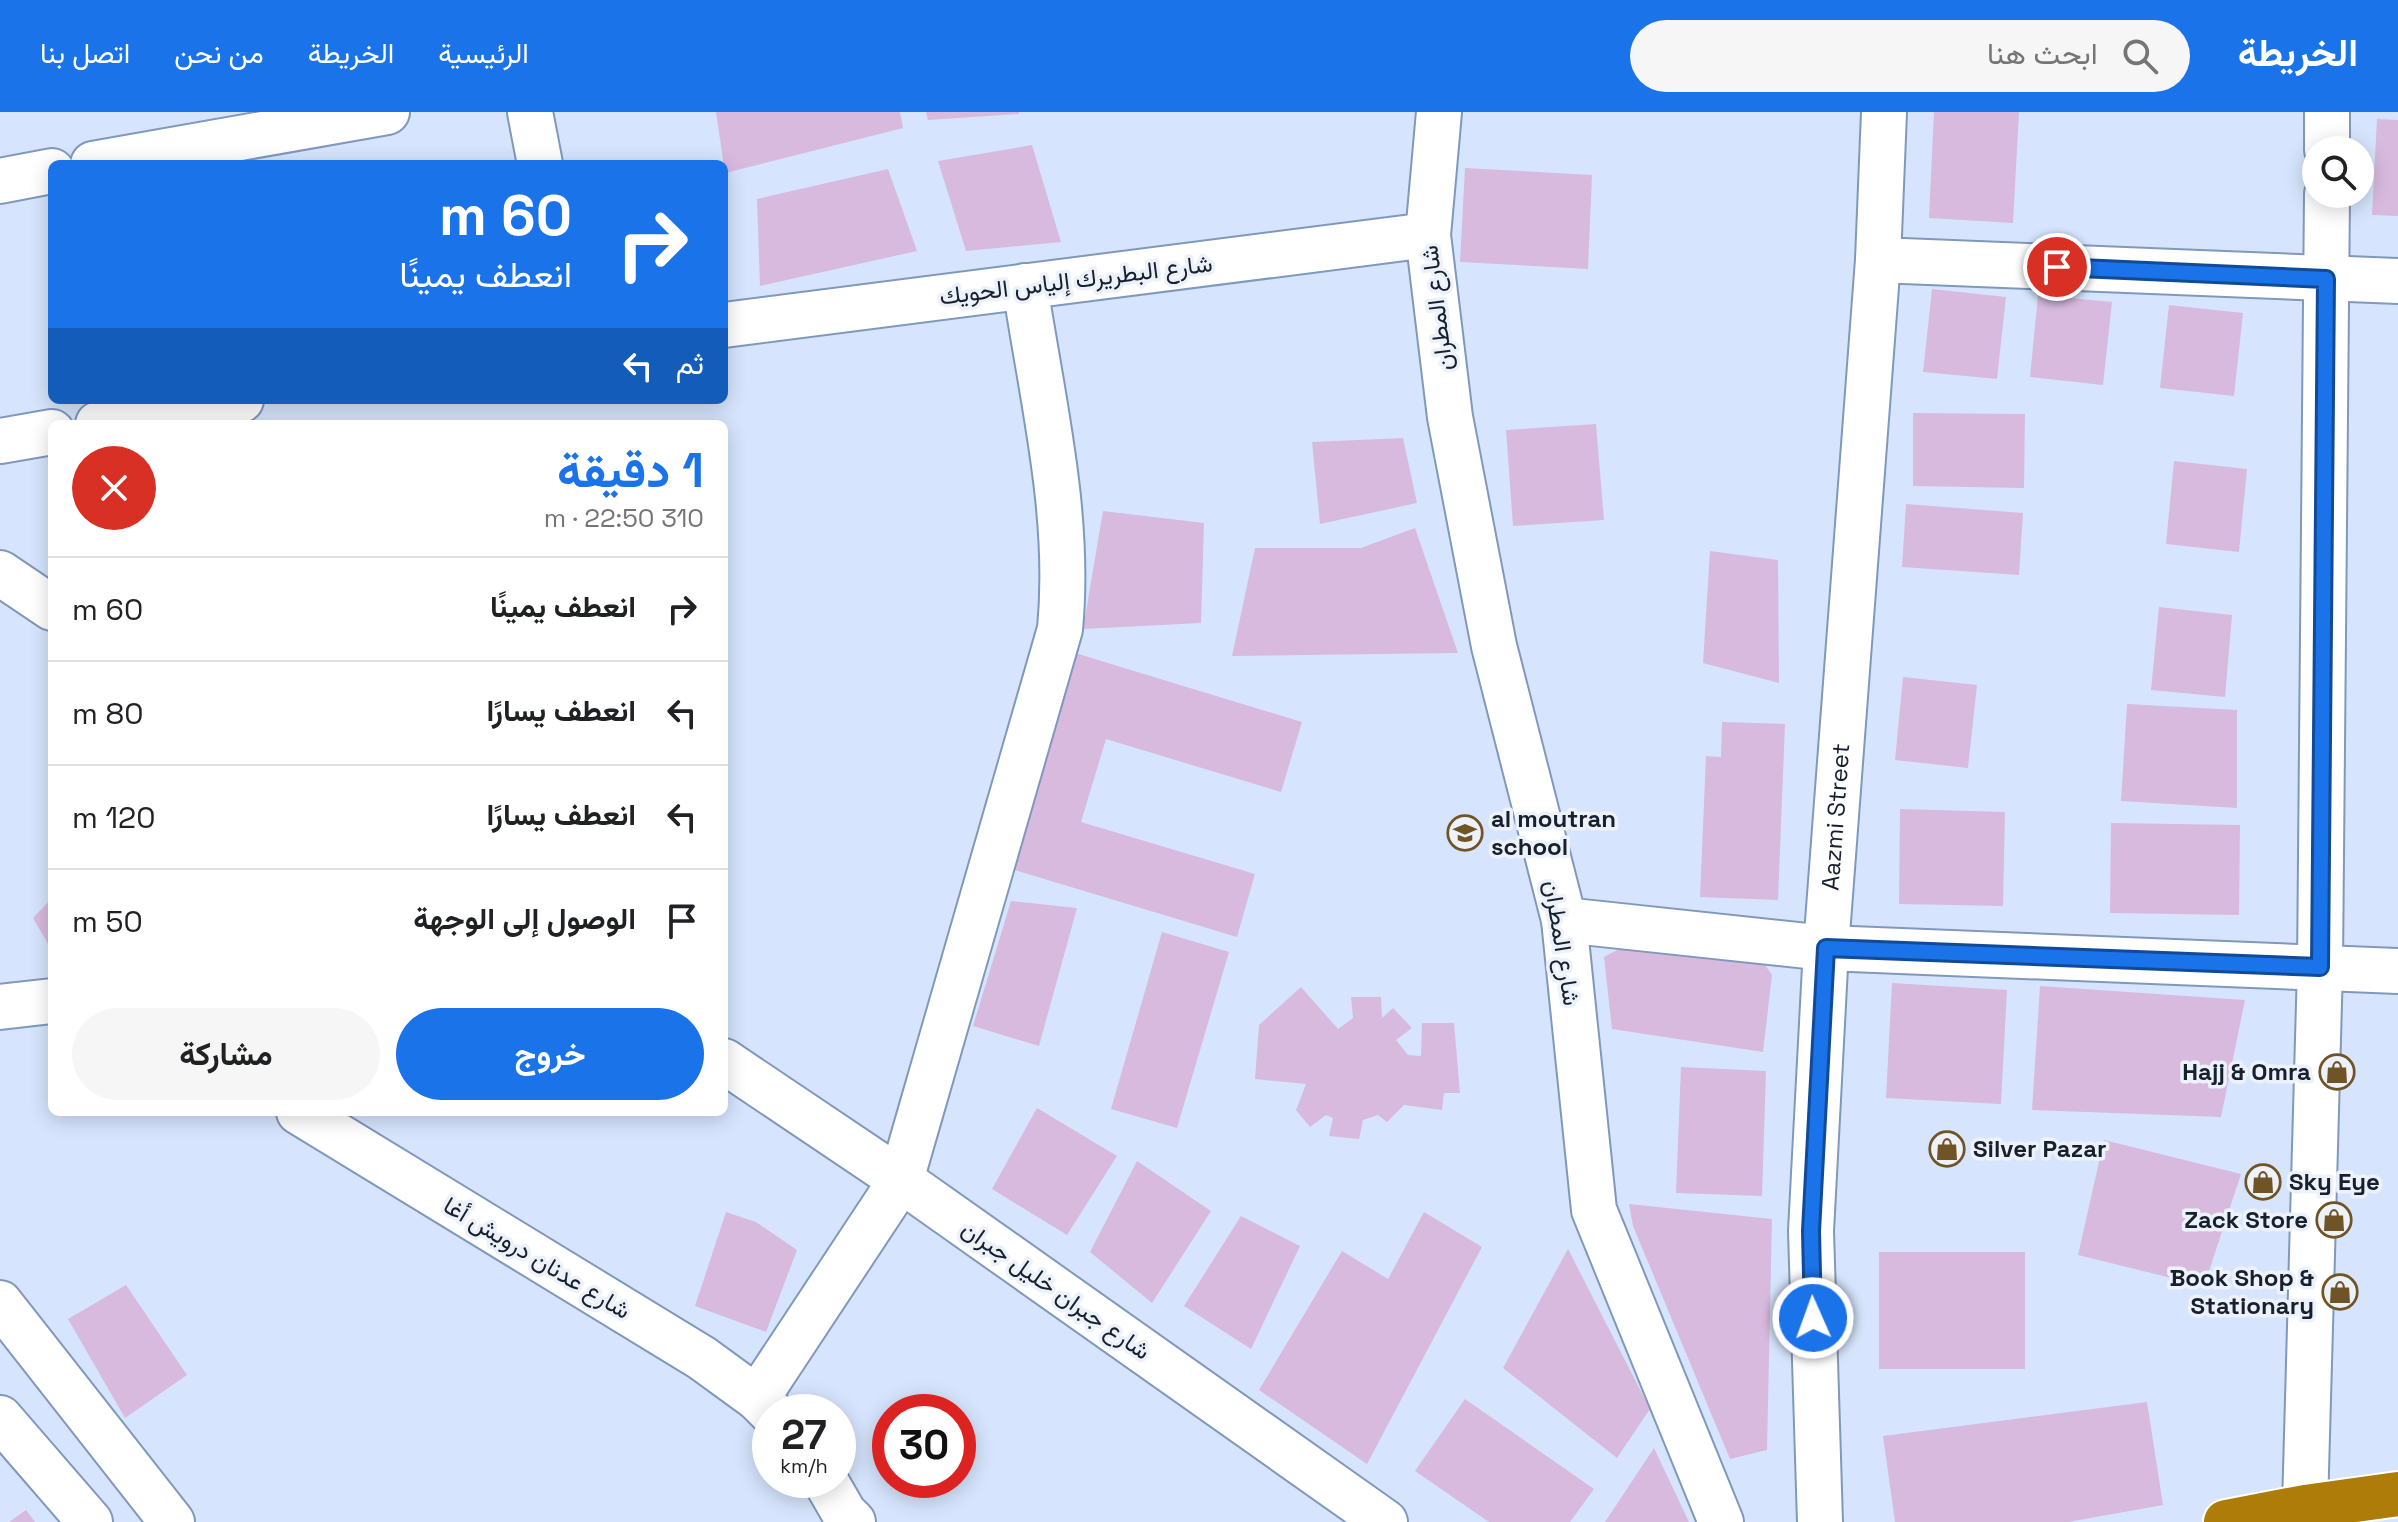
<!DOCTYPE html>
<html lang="ar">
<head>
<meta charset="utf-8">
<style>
  :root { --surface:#fff; --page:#f6f6f6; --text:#202124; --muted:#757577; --line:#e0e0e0; --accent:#1a73e8 }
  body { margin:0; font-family:"Space Grotesk",Vazirmatn,sans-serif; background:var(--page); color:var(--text); direction:rtl; height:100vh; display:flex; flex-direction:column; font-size:30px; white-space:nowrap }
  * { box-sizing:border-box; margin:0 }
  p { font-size:26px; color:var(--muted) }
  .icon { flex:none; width:44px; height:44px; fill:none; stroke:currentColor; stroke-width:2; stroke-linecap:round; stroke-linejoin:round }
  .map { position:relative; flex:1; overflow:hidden; direction:ltr }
  .panel { position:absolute; left:48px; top:308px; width:680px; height:696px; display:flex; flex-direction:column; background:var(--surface); border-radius:12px; box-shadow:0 4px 20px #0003; direction:rtl }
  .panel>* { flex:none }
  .banner { position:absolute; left:48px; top:48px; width:680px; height:244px; border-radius:12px; box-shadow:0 4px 20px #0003; direction:rtl; background:#1a73e8; color:#fff; overflow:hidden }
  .buttons { position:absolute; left:2302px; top:24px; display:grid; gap:16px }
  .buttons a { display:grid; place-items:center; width:72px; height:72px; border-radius:50%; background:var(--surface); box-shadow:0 4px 20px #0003; font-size:40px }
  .speed { position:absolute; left:752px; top:1282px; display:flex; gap:16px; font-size:40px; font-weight:700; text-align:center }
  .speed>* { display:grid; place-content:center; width:104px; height:104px; border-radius:50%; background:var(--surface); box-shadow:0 4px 20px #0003; line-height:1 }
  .speed small { font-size:20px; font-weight:400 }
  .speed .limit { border:12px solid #d22; background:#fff; color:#111 }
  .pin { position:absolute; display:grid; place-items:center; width:68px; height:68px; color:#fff; margin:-34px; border:4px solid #fff; border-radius:50%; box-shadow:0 2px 8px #0007 }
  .me { position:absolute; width:88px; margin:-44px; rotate:358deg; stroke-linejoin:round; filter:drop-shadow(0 0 6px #0008) }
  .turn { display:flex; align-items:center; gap:28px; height:168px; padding:0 24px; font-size:36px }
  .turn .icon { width:104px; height:104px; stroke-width:2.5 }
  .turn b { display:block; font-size:56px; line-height:68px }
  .then { display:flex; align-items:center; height:76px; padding:0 24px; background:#0003; gap:16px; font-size:30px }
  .round { display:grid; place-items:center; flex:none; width:84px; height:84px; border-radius:42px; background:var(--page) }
  .head { display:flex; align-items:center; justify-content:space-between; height:136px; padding:0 24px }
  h1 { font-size:48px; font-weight:700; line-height:60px; color:var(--accent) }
  .primary-button { display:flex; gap:16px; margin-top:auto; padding:16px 24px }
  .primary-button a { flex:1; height:92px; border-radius:48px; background:var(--accent); color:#fff; font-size:32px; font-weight:700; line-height:92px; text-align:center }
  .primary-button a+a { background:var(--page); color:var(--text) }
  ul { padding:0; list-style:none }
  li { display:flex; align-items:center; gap:24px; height:104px; padding:0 24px; border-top:2px solid var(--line) }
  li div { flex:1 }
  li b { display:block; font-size:30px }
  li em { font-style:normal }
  header { display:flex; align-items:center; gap:48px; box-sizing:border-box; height:112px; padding:0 40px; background:var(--accent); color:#fff }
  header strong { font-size:38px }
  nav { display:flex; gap:44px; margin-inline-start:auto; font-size:28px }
  .search { width:560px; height:72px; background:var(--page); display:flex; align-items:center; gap:20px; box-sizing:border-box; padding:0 28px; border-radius:44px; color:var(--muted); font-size:30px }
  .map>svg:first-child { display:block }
</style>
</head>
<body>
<header>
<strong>الخريطة</strong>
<div class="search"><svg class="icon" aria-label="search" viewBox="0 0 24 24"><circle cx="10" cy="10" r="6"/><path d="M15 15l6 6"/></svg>ابحث هنا</div>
<nav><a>الرئيسية</a><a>الخريطة</a><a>من نحن</a><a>اتصل بنا</a></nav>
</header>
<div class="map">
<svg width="2398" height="1410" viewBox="0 0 2398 1410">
  <rect width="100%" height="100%" fill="#d6e5fd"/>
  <path fill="#d8badf" d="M716,0H900L903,16L725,61Z
    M926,0H1019V2L928,8Z
    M1934,0H2019L2013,111L1929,106Z
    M2377,7L2398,8V104L2372,103Z
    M1032,33L1061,130L966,139L938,49Z
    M1465,56L1592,63L1588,157L1460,150Z
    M888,57L917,139L760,174L757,87Z
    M1932,177L2006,185L1997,267L1923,260Z
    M2038,183L2112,190L2103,273L2030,265Z
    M2169,193L2243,201L2234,284L2160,276Z
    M1913,301L2025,302L2024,376L1913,374Z
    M1596,312L1604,408L1513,414L1506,318Z
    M1403,326L1417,391L1320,412L1312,330Z
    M2174,349L2247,357L2239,440L2166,432Z
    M1906,392L2023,401L2019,463L1902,455Z
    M1103,399L1204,411L1201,511L1083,517Z
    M1415,416L1458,541L1232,544L1255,436H1361Z
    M1710,439L1778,448L1779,571L1703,551Z
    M2159,495L2232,503L2225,585L2151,578Z
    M1062,537L1302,610L1281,680L1106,627L1081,710L1255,762L1237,825L998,753Z
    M1903,565L1977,573L1968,656L1895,648Z
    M2127,592L2237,598V696L2121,689Z
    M1722,610L1785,612L1778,788L1700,785L1706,644L1721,645Z
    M1900,697L2005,700L2003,794L1899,792Z
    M2111,711L2240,713L2239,803L2110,801Z
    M52,786V839L33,806Z
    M1011,789L1077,796L1039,934L973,914Z
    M1162,820L1229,840L1177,1016L1111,997Z
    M1628,832L1757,841L1772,863L1763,940L1612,917L1604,845Z
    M1892,871L2007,878L2001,992L1886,986Z
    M2040,874L2245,888L2221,1005L2032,998Z
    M1301,875L1338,917L1353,906L1351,885H1381L1382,906L1393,896L1412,916L1396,928L1408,943L1421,944L1422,911H1454L1460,981H1444L1442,998L1404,993L1387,1010L1378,1003L1363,1008L1359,1027L1329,1024L1333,1006L1326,1003L1310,1015L1296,998L1306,972L1255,967L1259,913Z
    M1681,955L1766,959L1762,1084L1676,1081Z
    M1037,996L1117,1044L1067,1123L992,1077Z
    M2104,1028L2241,1062L2204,1174L2078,1143Z
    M1137,1049L1211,1099L1152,1191L1090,1140Z
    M1629,1092L1772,1107L1767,1338L1730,1347L1633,1114Z
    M726,1100L756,1110L797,1138L766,1220L695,1194Z
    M1424,1100L1482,1135L1367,1352L1259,1278L1342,1139L1388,1167Z
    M1241,1104L1300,1134L1251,1237L1184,1194Z
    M1568,1137L1650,1297L1617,1346L1503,1256Z
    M1879,1140H2025V1257H1879Z
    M126,1173L187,1263L125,1306L68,1207Z
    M1465,1287L1594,1377L1570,1410H1489L1415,1359Z
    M2147,1290L2163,1393L2068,1410H1895L1883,1324Z
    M1654,1336L1689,1410H1605Z
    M26,1398L35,1410H9Z"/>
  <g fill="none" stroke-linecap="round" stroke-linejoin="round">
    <defs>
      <g id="minor">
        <path d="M530,0L540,52"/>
        <path d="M1439,0L1428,123L1450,305L1494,534L1564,808L1594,1098L1721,1410"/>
        <path d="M2327,38V0"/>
        <path d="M93,52L387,0"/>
        <path d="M0,69L52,59"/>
        <path d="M1878,148L2398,169"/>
        <path d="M724,213L1428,123"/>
        <path d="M98,312L241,288"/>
        <path d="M0,329L52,320"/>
        <path d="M0,461L52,496"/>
        <path d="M1564,808L1826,836L2398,859"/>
        <path d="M0,895L52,889"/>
        <path d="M724,949L901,1068L1385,1410"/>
        <path d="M299,1000L702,1246L757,1286L771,1300"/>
        <path d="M0,1191L172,1410"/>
        <path d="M757,1286L901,1068L1060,517C1071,402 1042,287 1025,174"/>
        <path d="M0,1306L90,1410"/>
        <path d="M825,1368L844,1401L853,1410"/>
        <path d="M2305,1395L2320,855L2327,82"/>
        <path id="s1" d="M1820,1410L1811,1119L1826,836L1878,148L1884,0"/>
      </g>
      <path id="highway" d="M2226,1410L2305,1395L2398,1382"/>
    </defs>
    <use href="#minor" stroke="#8198bd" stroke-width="48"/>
    <use href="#highway" stroke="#fff" stroke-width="48"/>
    <use href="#minor" stroke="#fff" stroke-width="44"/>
    <use href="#highway" stroke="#ae7c09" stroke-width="44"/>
  </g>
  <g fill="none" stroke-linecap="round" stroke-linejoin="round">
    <defs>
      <path id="route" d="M1813,1206L1811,1119L1826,836L2320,855L2326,167L2057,155"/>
    </defs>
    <use href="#route" stroke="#114b97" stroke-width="20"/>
    <use href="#route" stroke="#1a73e8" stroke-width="14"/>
  </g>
  <defs>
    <symbol id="school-ring" viewBox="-11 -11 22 22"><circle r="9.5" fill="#edf2fa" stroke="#6f5426" stroke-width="1.5"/><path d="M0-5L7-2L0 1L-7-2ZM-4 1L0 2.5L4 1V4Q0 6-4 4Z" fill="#6f5426"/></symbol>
    <symbol id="shop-ring" viewBox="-11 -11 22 22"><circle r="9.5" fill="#edf2fa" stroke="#6f5426" stroke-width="1.5"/><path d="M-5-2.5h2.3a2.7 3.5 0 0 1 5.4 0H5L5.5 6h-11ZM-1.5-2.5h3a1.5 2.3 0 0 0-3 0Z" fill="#6f5426"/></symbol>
  </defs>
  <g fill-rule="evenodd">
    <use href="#school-ring" x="1445" y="701" width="40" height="40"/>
    <use href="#shop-ring" x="2317" y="940" width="40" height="40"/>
    <use href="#shop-ring" x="1927" y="1017" width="40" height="40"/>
    <use href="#shop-ring" x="2243" y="1050" width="40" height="40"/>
    <use href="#shop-ring" x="2314" y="1088" width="40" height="40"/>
    <use href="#shop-ring" x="2320" y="1160" width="40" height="40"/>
  </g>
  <g text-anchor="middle" stroke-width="7" stroke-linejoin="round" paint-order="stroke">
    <g font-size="24" fill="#17202e" stroke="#edf2fa">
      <text transform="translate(1076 168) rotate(-7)" y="8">شارع البطريرك إلياس الحويك</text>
      <text transform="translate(1437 196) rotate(-97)" y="8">شارع المطران</text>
      <text dy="8" stroke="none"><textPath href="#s1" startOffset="706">Aazmi Street</textPath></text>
      <text transform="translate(1562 831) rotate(81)" y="8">شارع المطران</text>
      <text transform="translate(537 1146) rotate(31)" y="8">شارع عدنان درويش أغا</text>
      <text transform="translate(1056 1178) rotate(35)" y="8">شارع جبران خليل جبران</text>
    </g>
    <g font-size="24" font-weight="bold" fill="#17202e" stroke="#edf2fa" text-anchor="start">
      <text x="1491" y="715">al moutran<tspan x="1491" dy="28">school</tspan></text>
      <text x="2311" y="968" text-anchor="end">Hajj &amp; Omra</text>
      <text x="1973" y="1045">Silver Pazar</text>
      <text x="2289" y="1078">Sky Eye</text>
      <text x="2308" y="1116" text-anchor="end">Zack Store</text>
      <text x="2314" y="1174" text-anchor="end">Book Shop &amp;<tspan x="2314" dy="28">Stationary</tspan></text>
    </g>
  </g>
</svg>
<div class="buttons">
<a><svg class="icon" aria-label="search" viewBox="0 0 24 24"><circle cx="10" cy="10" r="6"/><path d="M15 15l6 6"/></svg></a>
</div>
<div class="speed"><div>27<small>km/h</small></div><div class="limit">30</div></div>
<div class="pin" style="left:2057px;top:155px;background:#d93025"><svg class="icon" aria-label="arrive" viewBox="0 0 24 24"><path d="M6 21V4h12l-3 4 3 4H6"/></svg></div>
<svg class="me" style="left:1813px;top:1206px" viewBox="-20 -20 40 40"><circle r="17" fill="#1a73e8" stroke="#fff" stroke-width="3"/><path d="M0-11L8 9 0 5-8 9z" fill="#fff"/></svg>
<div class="banner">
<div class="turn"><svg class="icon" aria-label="right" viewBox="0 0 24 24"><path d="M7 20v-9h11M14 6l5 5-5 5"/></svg><div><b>60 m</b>انعطف يمينًا</div></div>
<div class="then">ثم<svg class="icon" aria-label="left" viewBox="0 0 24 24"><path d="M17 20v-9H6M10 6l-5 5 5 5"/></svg></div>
</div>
<section class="panel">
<div class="head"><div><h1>1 دقيقة</h1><p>310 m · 22:50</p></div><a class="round" style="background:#d93025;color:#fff"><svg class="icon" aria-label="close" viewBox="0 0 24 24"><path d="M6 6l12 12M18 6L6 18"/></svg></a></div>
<ul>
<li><svg class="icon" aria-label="right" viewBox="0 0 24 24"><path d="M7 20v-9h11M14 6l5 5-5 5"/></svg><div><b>انعطف يمينًا</b></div><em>60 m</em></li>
<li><svg class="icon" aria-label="left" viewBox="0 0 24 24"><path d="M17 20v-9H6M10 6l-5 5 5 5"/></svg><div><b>انعطف يسارًا</b></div><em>80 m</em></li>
<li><svg class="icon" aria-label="left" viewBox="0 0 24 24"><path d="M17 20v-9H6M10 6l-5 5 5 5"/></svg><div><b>انعطف يسارًا</b></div><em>120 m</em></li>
<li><svg class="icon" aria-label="arrive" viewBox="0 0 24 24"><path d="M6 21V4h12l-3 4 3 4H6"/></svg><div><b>الوصول إلى الوجهة</b></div><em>50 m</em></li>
</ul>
<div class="primary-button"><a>خروج</a><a>مشاركة</a></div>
</section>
</div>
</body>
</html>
